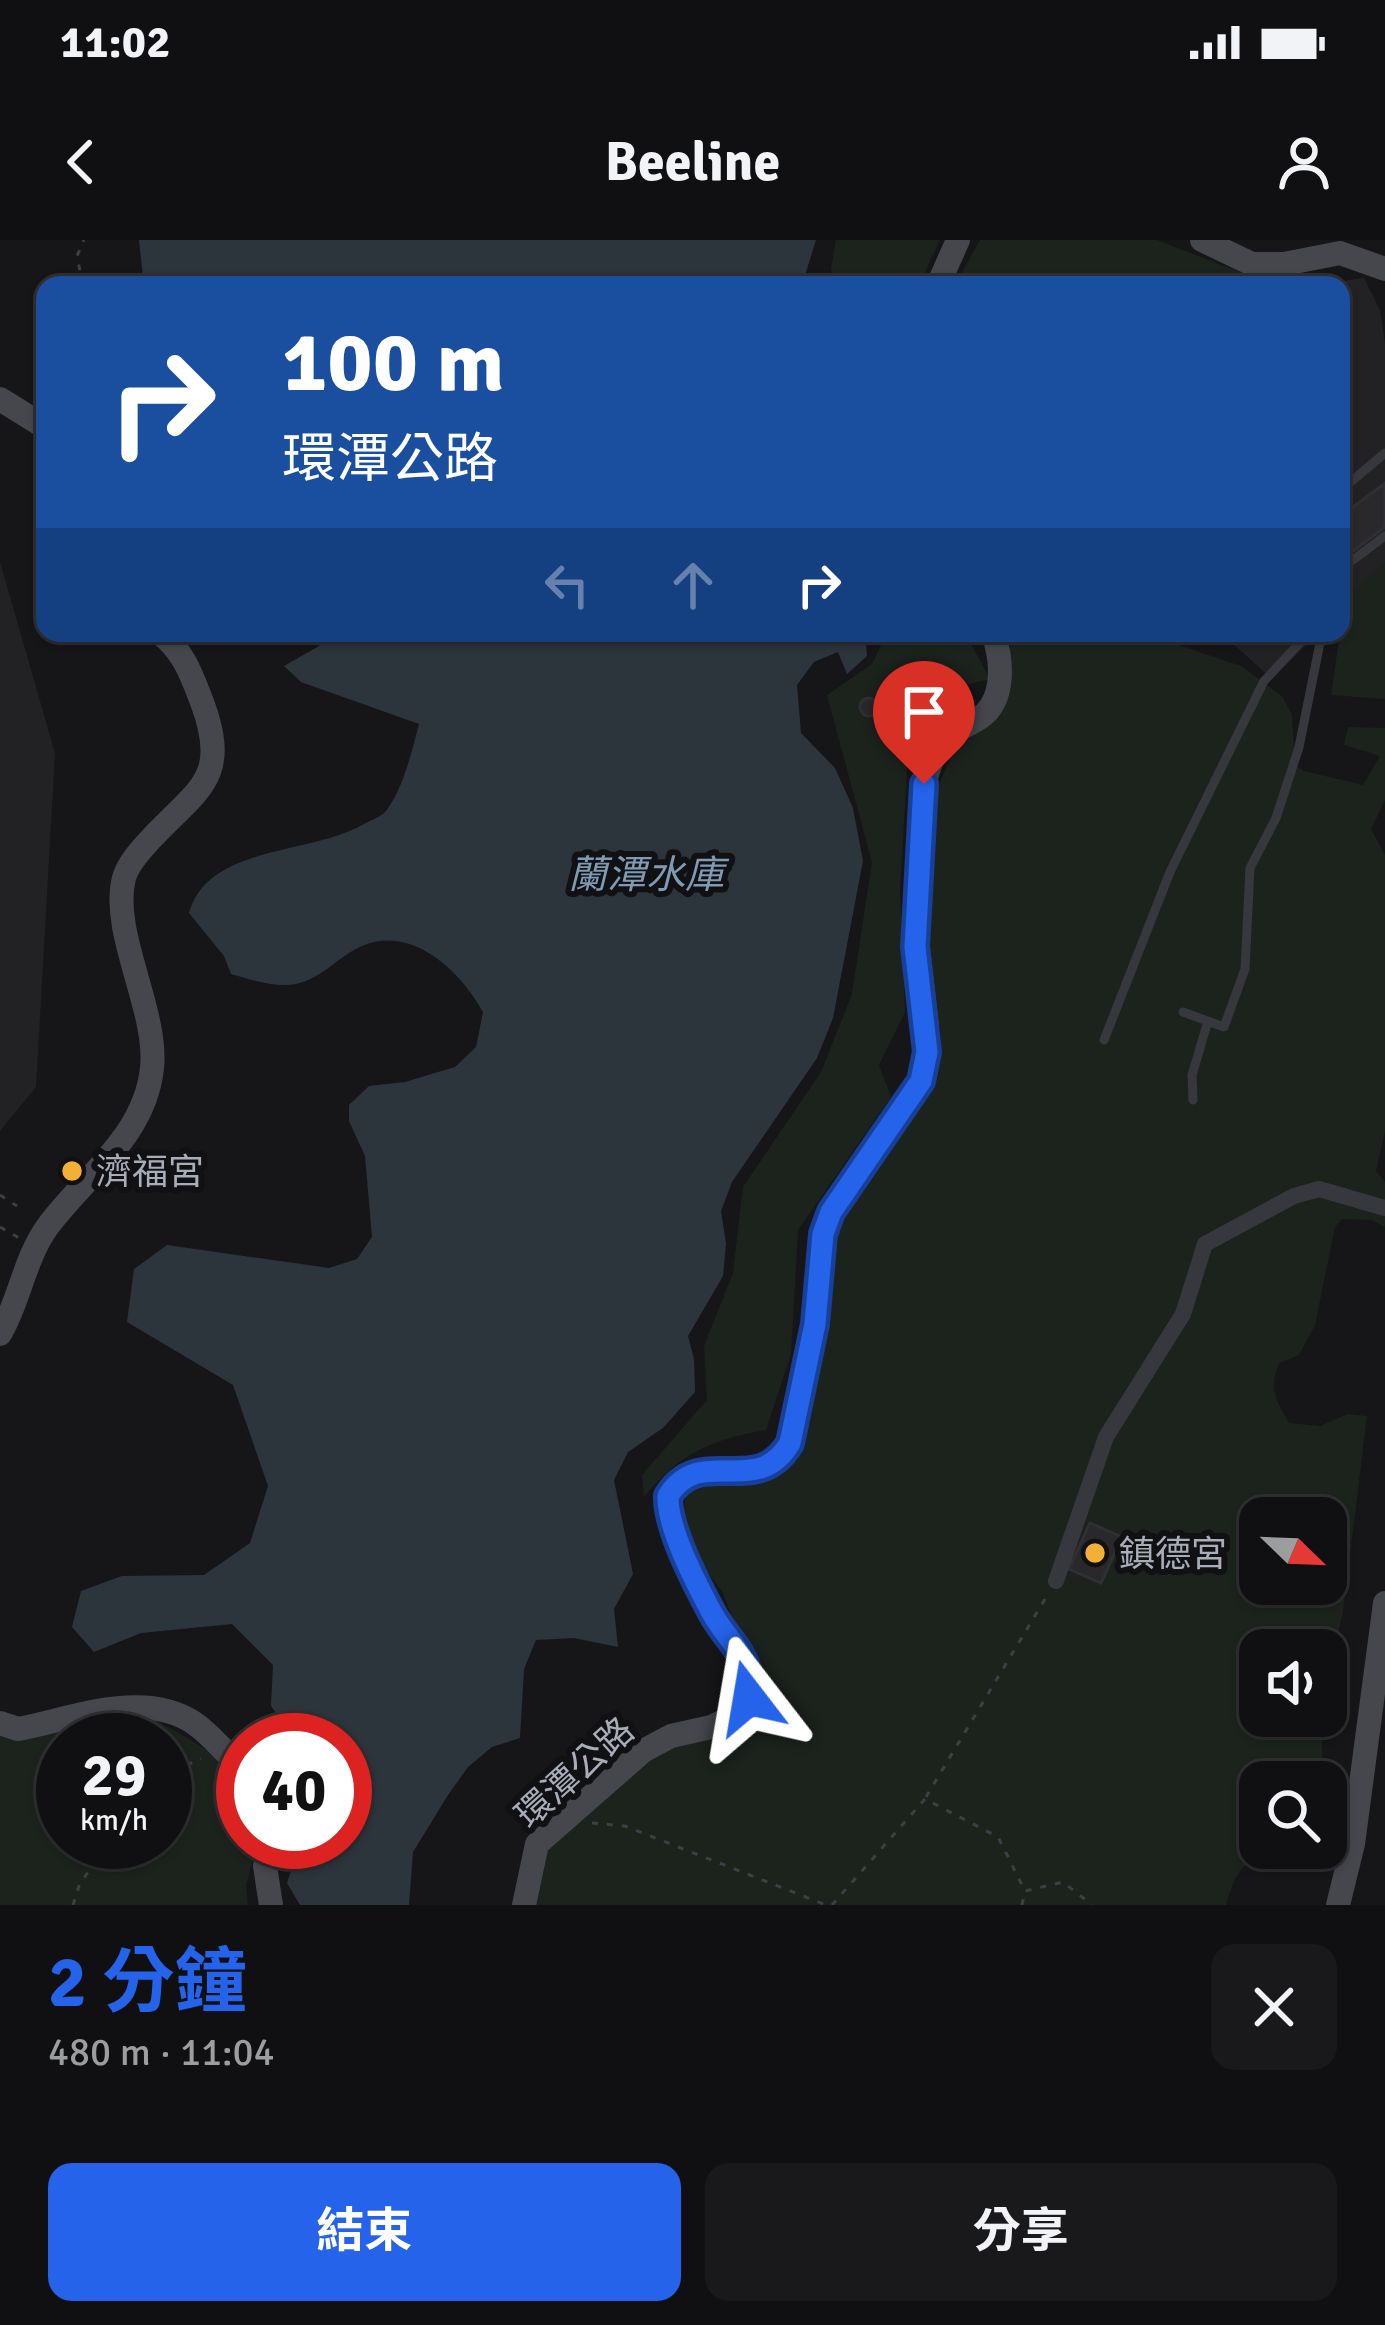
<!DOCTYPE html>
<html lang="zh-TW">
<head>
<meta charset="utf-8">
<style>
  :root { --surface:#101012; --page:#19191b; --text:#f1f3f6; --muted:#9c9d9f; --line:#303032; --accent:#2563eb }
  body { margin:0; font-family:Signika,"Noto Sans TC",sans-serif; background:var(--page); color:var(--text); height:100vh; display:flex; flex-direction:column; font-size:45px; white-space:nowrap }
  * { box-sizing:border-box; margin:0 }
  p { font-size:39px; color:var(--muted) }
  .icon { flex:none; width:66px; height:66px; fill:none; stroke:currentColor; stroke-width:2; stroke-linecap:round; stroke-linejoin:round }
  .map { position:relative; height:1665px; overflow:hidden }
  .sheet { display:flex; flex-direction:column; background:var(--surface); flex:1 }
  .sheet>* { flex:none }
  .guide { position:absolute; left:36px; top:36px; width:1314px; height:366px; border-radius:24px; box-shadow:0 3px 9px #0004,0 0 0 3px var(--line); background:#1a4fa0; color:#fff; overflow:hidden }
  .needle { width:78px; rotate:113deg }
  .controls { position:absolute; left:1239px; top:1257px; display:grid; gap:24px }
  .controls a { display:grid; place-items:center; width:108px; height:108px; border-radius:24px; background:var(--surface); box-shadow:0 3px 9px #0004,0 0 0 3px var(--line); font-size:60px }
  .speed { position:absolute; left:36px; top:1473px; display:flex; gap:24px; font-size:60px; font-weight:700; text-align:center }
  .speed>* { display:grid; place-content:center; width:156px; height:156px; border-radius:50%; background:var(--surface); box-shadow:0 3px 9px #0004,0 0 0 3px var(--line); line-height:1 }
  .speed small { font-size:30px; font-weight:400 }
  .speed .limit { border:18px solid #d22; background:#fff; color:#111 }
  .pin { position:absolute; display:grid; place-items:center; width:102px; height:102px; color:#fff; margin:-123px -51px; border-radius:50% 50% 50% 0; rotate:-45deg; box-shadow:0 0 12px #0007 }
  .pin .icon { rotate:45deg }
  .me { position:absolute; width:132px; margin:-66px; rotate:346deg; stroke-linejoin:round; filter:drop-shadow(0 0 9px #0008) }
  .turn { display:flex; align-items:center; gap:42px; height:252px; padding:0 48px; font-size:54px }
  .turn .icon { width:156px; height:156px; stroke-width:2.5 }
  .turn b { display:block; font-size:84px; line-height:102px }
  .lanes { display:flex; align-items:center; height:114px; padding:0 48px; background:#0003; justify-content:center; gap:60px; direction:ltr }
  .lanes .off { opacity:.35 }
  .round { display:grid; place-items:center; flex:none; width:126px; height:126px; border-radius:24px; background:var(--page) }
  .overview { display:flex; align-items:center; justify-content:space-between; height:204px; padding:0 48px }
  h1 { font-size:72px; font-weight:700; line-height:90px; color:var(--accent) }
  .action { display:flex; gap:24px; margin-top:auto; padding:24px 48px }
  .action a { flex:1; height:138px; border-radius:24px; background:var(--accent); color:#fff; font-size:48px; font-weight:700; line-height:138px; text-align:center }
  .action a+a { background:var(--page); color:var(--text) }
  .status { display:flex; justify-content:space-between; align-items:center; height:84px; padding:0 60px; background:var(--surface); direction:ltr }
  .status svg { height:33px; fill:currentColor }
  header { display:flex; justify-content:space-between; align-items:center; height:156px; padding:0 48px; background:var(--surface); font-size:54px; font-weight:700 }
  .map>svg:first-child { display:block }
</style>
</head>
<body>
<div class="status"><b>11:02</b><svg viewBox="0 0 49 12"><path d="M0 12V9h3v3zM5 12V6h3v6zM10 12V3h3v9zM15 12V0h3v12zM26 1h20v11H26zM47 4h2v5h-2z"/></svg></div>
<header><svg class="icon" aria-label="back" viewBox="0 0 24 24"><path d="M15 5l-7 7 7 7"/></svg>Beeline<svg class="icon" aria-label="person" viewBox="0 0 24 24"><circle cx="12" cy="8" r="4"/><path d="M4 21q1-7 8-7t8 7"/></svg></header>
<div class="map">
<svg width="1385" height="1665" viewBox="0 0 1385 1665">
  <rect width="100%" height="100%" fill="#161618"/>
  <path fill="#222225" d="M1364,38L1380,70L1385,103V326L1341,370V45H1316Z
    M0,322L55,513L36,847L0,891Z
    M1221,393H1318L1272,439Z"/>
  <path fill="#1c231d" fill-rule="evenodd" d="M836,0H940L919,45H834L831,29Z
    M980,0H1157L1273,45H955Z
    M1385,322V459L1331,455L1345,358Z
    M887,393H965L990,439L941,451L908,514L900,649L905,772L879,825L891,857L798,990L791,1114L766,1190C711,1200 680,1213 644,1257L642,1235L707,1160L704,1106L733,1033L743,947L821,832L852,754L872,622L827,455L872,424Z
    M1010,393H1164L1172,403L1241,426L1282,456L1292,475L1295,525L1304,531L1363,545L1380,516L1344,505L1348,487L1385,488V560L1371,589L1385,615V891L1376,931L1385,942V987L1372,980L1342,979L1335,987L1315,1085L1299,1115L1279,1123C1269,1149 1275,1159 1289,1183L1320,1186L1348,1174L1367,1176L1343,1371L1326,1446V1410H1260V1476H1322V1542H1260V1608H1316L1309,1625C1258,1618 1242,1607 1226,1665H533L548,1608L650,1515L734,1467L745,1437L739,1395L723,1353L685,1302L682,1281L686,1254L697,1236L762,1235L804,1192L831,1070L828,993L929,838L941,798L922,693L937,549L954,509L999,464L1010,436ZM1260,1278H1326V1344H1260Z
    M141,1473C168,1487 228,1516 241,1545C247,1560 243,1585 243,1602H258L246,1645L248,1665H0V1496L37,1495ZM63,1500H165V1602H63Z"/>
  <path fill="#2c353c" d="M139,0H816L806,32L808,45H144Z
    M329,393H865L867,416L847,434L838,412L814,422L797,445L801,493L835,528L853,568L863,621L833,778L817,818L732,942L721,971L726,1004L723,1036L688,1096L694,1119L695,1152L663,1188L628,1212L614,1240L633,1334L614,1369L618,1407L574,1398L536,1400L524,1429L520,1498L492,1507L468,1527L448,1555L413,1612L409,1665H300L287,1643L300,1602H345V1500H295L271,1466L273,1425L232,1384L141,1393L94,1412L72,1387L81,1351L122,1336L204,1335L250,1303L268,1246L233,1145L127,1082L134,1029L167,1005L329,1028L357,1019L372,997L365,916L349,881V865L369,846L405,842L455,827L476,807L483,772C461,732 413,684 362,706C339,716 321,739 296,744C275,748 252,740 231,734L224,716L189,673C208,605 309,615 362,585C369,581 381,577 386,571C403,549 412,511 419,484L301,442L284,426L319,406Z"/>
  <path fill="#29292c" stroke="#303034" stroke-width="3" d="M1385,243V287L1341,320V276Z
    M860 467a9 9 0 1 1 18 0a9 9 0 1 1-18 0Z
    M904 478a9 9 0 1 1 18 0a9 9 0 1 1-18 0Z
    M1090,1283L1122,1297L1101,1343L1069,1329Z"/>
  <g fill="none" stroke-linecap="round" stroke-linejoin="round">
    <path stroke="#3d3f44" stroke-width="3" stroke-dasharray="6 9" stroke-linecap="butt" d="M83,45L77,16L84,0
      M0,955L17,966
      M0,987L19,998
      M165,1546L192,1522L201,1519
      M926,1557L1048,1354
      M592,1583L625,1586L826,1665
      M73,1665L79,1646L104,1607L101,1602
      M832,1665L925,1559L998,1597L1025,1651
      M1022,1665L1025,1651L1063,1642L1092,1665"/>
    <path stroke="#37383d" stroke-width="9" d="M1341,250L1385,213
      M1341,329L1385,296
      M1183,772L1224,787L1245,729L1250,628L1276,578L1299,507L1322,393
      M1104,800L1170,632L1264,441L1309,393
      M1193,860L1192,835L1208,781"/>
    <path stroke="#37383d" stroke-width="16" d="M1056,1341L1106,1197L1183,1074L1205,1004L1294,956L1319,949L1385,968"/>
    <path stroke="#45474d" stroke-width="24" d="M1202,0L1252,24H1284L1340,13L1385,29
      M938,45L958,0
      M0,159L45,187
      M0,1094C20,1060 24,1019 48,986C86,935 145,896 152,828C158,770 110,692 124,638C128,624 139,612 149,601C197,549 231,540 202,462C191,434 184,412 160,393
      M0,1483L18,1489C71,1479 144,1449 194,1483C212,1495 226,1515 243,1528
      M271,1665L265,1626L271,1602
      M524,1665L537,1604L643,1511L671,1496L711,1487L734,1476L749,1458L751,1434L738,1405L714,1377L672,1283L668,1256L686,1236C727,1227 765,1244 790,1203L815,1084L823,994L831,972L921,841L927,812V785L915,683L921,644L924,543L938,502C951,492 968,486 981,477C1006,458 1002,419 993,393
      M1338,1665L1353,1604L1385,1363"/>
  </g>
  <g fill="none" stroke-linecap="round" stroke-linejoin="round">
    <defs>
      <path id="route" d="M749,1458C752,1413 731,1407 712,1373C696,1343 667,1288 668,1256C701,1203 756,1260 790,1203L815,1084L823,994L831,972L921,841L927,812L915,707L924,544"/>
    </defs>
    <use href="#route" stroke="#184099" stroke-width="30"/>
    <use href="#route" stroke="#2563eb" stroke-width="21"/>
  </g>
  <g fill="#f2b134" stroke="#111113" stroke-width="4.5">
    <circle cx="72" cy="931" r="12"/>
    <circle cx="1095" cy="1313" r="12"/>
  </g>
  <g text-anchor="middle" stroke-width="12" stroke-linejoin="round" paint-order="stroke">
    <g font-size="36" fill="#a8adb8" stroke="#111113" text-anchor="start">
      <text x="96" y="944">濟福宮</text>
      <text x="1119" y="1326">鎮德宮</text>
    </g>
    <g font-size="36" fill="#a8adb8" stroke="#111113">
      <text transform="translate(574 1532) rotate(-42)" y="13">環潭公路</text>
    </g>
    <g font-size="39" font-style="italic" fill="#7f9bb3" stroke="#111113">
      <text x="646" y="648">蘭潭水庫</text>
    </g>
  </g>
</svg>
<div class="controls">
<a><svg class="needle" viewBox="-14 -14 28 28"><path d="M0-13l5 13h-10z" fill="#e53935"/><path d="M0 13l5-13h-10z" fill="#9c9d9f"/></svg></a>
<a><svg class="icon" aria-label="sound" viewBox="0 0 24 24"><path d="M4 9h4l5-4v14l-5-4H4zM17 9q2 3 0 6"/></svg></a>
<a><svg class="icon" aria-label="search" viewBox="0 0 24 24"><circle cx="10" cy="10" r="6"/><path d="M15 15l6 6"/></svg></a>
</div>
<div class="speed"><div>29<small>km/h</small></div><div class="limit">40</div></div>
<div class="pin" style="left:924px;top:544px;background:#d93025"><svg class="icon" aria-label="arrive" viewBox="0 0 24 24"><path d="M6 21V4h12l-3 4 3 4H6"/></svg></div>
<svg class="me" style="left:749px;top:1458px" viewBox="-20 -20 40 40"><path d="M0-17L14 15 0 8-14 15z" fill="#2563eb" stroke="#fff" stroke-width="4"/></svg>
<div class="guide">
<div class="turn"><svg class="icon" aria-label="right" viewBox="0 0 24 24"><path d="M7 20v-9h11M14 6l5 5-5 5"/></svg><div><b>100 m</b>環潭公路</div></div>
<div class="lanes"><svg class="icon off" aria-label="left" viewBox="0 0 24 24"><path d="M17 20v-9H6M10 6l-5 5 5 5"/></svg><svg class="icon off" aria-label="ahead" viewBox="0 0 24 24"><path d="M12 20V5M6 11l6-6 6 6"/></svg><svg class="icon" aria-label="right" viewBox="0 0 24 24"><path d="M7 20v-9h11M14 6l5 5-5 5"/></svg></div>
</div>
</div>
<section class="sheet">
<div class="overview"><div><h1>2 分鐘</h1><p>480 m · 11:04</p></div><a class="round"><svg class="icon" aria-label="close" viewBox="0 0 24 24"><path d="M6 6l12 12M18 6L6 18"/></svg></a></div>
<div class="action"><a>結束</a><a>分享</a></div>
</section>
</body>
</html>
